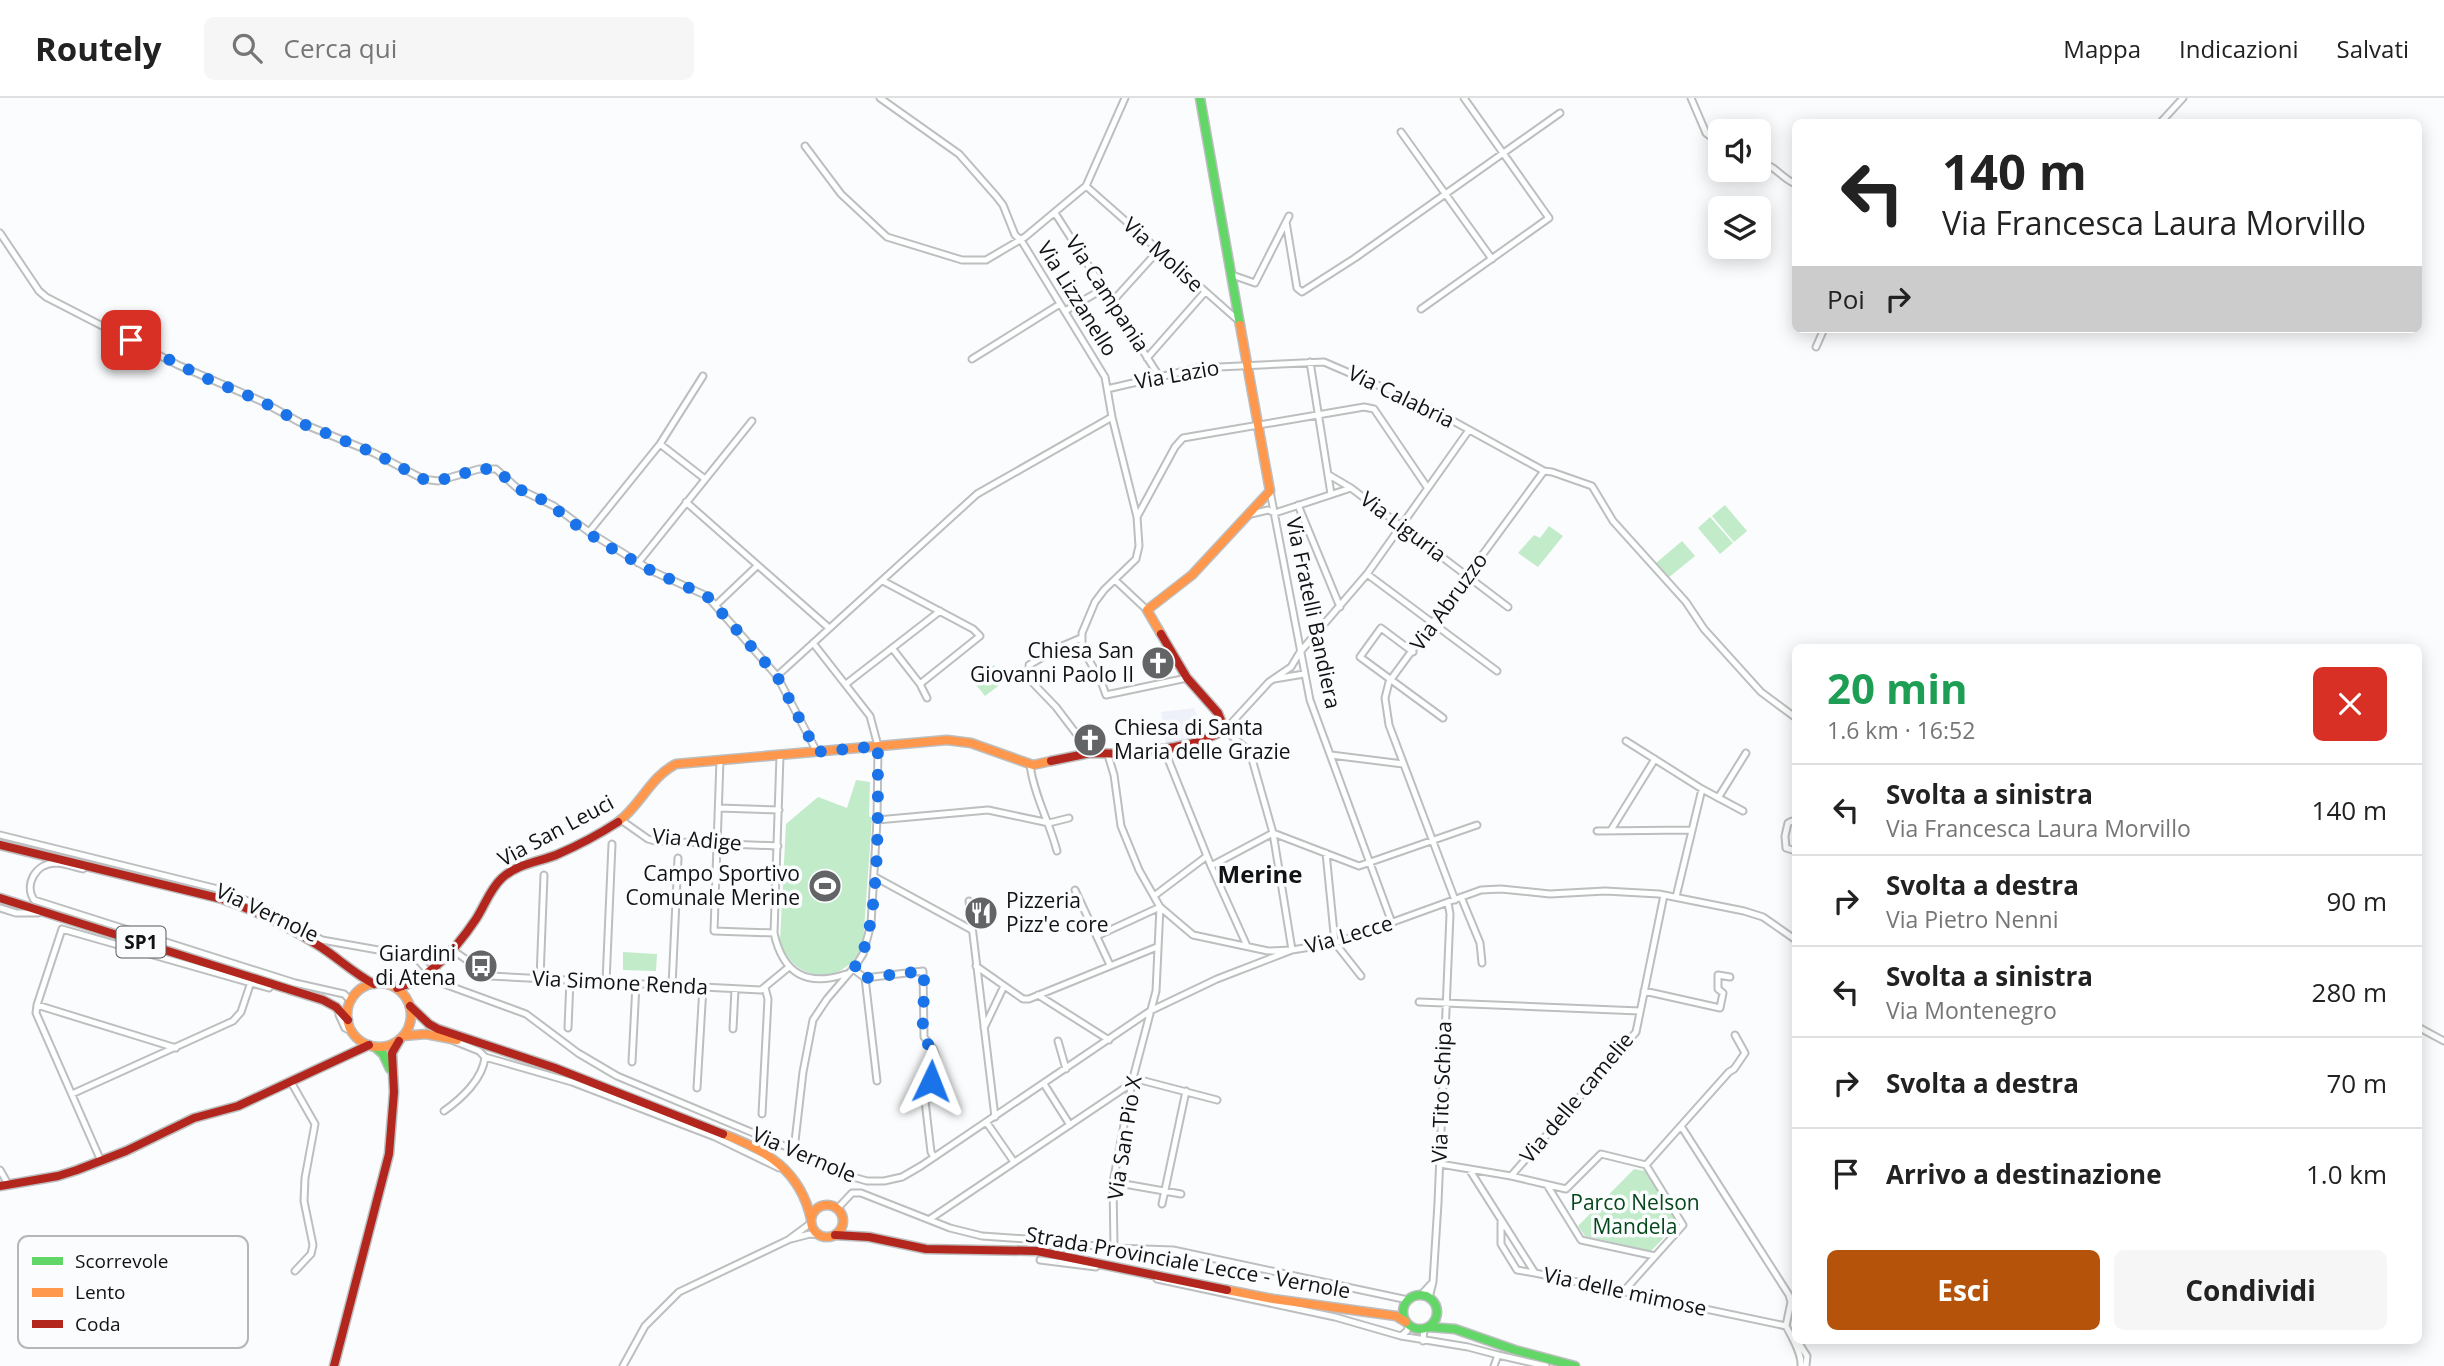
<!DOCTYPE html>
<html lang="it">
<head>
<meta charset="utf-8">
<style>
  :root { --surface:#fff; --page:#f6f6f6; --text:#222; --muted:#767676; --line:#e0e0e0; --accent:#b45309 }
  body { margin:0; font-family:"Open Sans",sans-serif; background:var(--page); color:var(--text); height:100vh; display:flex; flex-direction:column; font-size:26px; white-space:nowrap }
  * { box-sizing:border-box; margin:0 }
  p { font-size:23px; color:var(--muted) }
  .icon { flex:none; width:38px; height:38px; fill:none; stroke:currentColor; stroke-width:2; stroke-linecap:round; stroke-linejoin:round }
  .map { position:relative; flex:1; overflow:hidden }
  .panel { position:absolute; left:1792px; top:546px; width:630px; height:700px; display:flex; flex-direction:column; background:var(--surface); border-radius:10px; box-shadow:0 4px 18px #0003 }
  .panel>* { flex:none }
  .hud { position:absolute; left:1792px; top:21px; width:630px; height:214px; border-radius:10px; box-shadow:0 4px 18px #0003; background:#fff; color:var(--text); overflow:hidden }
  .tools { position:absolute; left:1708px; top:21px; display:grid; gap:14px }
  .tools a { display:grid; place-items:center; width:63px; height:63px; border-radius:10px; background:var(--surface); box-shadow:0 4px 18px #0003; font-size:35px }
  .pin { position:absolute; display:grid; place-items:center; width:60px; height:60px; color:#fff; margin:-30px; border-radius:14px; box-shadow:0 4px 10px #0006 }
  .me { position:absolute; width:77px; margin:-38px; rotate:2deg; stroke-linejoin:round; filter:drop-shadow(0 0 5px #0008) }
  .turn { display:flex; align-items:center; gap:24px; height:147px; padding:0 35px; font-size:32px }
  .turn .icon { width:91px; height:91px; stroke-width:2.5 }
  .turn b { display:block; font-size:49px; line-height:60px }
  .then { display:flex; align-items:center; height:66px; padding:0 35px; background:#0003; gap:14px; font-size:26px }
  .round { display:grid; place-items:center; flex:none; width:74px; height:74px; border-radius:10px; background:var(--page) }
  .summary { display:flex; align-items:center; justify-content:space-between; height:119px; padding:0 35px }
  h1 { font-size:42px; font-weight:700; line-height:52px; color:#1e9e55 }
  .primary-button { display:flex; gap:14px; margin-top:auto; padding:14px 35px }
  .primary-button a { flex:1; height:80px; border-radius:10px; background:var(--accent); color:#fff; font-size:28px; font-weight:700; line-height:80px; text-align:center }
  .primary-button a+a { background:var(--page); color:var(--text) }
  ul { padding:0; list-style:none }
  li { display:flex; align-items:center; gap:21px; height:91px; padding:0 35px; border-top:2px solid var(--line) }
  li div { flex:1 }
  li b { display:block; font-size:26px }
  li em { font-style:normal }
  header { display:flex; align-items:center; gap:42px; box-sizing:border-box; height:98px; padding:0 35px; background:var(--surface); border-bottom:2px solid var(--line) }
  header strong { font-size:33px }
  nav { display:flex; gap:38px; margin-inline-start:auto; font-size:24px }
  .search { width:490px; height:63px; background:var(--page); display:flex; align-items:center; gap:18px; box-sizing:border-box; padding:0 24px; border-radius:10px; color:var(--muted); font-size:26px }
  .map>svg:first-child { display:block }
</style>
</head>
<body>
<header>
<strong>Routely</strong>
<div class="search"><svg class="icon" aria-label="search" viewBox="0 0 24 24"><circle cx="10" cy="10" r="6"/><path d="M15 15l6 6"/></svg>Cerca qui</div>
<nav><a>Mappa</a><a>Indicazioni</a><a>Salvati</a></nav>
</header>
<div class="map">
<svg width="2444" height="1268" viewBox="0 0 2444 1268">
  <rect width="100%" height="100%" fill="#fbfcfd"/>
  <path fill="#eef1f9" d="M1194,610L1206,638L1191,643L1166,646L1161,614Z"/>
  <path fill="#c1ebc9" d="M1725,407L1747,433L1734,444L1712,418Z
    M1710,419L1733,445L1720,456L1698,430Z
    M1549,428L1563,438L1538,469L1518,455L1534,437L1540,440Z
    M1682,443L1695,458L1668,480L1656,465Z
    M994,567L1006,582L985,598L973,583Z
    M856,682L870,684L869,718L872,720L863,846C846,889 793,887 780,842L786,726L818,699L847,710Z
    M623,854L657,856L656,873L623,872Z
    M1634,1071L1645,1073L1678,1125L1651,1153L1585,1138L1578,1128Z"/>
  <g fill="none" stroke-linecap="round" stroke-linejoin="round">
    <defs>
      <path id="street" d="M880,0L959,56L996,98L1003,107L1015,137L1021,142L1105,279L1112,319L1137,419L1139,448L1136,461L1104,492L1095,504L1082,535V550L1101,583L1106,597L1187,580
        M1691,0L1706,35L1720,46
        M2161,24L2183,0
        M1401,34L1492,161
        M805,48L841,96L887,139L962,162H986L1025,139L1086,88L1125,0
        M1759,66C1775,65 1781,81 1796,86
        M1086,88L1240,224
        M1055,115L1159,278
        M1286,124L1297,190L1302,194L1355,160L1560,15
        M0,135L39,193L46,199L178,267L261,303L301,325L374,355L423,381L438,383L479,371H496L517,390L554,408L589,434
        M1232,177L1255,185L1289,118
        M1111,205L1158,153
        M1421,211L1549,120L1464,0
        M1065,213L1103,191
        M1816,249L1824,231
        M1147,260L1205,194
        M972,261L1060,206
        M1310,264L1331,396
        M703,278L660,346L589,434L652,473L707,498L777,578
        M1107,291L1198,270L1324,264L1426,308L1544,373L1552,374L1592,388L1613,423L1686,504L1704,531L1761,594L1796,620
        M660,346L705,381
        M1329,377L1351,390L1508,509
        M1270,393L1310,602L1392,825
        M686,404L829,530
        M1298,407L1340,509
        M1251,416L1268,412L1275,415L1351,390
        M1137,419L1175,349L1183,340L1364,309L1374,311L1427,389
        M638,465L752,323
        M1367,476L1497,573
        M1115,482L1147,512
        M883,483L973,531L980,538L920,586L927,600
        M716,507L757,468
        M892,550L920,586
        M1413,554L1381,530L1360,559L1443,620
        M1274,581L1304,576
        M846,586L940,513
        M1078,638L1056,609L1030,582L1029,567L1060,549L1081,540
        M1626,643L1702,691L1743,713
        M1164,651L1211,768L1247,848
        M817,654L777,578L977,396L1112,319
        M1108,657L1114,677L1121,728L1139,772L1160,809L1193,837L1268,853L1292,852L1335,845L1481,792L1501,791L1550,796L1605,793L1659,796L1744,813L1763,819L1796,842
        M1331,657L1403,666
        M780,658L774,835C783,876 807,889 846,876
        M720,662L714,833L774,835
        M1030,667C1034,697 1049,723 1057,753
        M1718,700L1746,655
        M719,710L779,712
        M621,722L648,741L655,743L778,748
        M877,722L988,712L1049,725L1069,720
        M1796,724L1792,723L1788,725L1785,738L1786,750L1796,753
        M1611,732L1655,661
        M1597,733L1691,732
        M0,737L214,790L256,806L322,842L412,858L419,863L436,883L526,916L578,955L617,978L794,1052L846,1077L867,1083H884L902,1079L921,1068L1150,913L1217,881L1292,852L1273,735L1250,654L1225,632L1269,584L1291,569L1300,554L1367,476L1469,332
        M1326,755L1335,845L1361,878
        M1211,768L1273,735L1359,768L1477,727
        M83,771C75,769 63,765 55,765C35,766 24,787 34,802L295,885L344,896L351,903
        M875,779L972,832
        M1075,792L1110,867
        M1154,798L1207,758
        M1461,799L1480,845L1482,865
        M1676,799L1702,691
        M1455,802L1389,627L1385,600L1389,584L1544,373
        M969,803L995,1019
        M0,810L16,815H38
        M451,851L490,878L761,892L789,869
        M976,868L1023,901H1029L1157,849
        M430,871H435L444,884
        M853,871L865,880L877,983
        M540,880L544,777
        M865,880L923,873L924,939L933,950L936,960L925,1003L931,1054L934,1059
        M606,884L612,746
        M672,888L678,760
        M1644,893L1720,910L1723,895L1718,891V877L1730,879
        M1038,897L1109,942
        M1419,904L1640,913
        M37,907L176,950
        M339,917L345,930L353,934
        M2418,929L2444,943
        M568,930L570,882
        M984,930L1004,888
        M733,931L735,891
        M454,943L479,953L485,959L572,984L715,1039L779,1070
        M1058,943L1066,971
        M632,964L636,886
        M1133,980L1217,1002
        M291,984L315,1026L305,1080L304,1103L313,1147L311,1156L295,1173
        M1044,986L1070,1027
        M697,990L703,889
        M72,996L233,923L241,914L251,884
        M444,1013C461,1001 483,981 485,959
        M762,1016L768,901L765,890
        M987,1025L1014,1064
        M1681,1028L1789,1197L1791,1204L1786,1228
        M794,1052L803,974L813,922L827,901L856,867L863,856L871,826L877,722L878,648L870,618L813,545
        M101,1063L36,915L37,907L62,831L269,890
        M1440,1066L1511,1078L1566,1091L1601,1056L1646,1067L1683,1127L1624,1193
        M1646,1067L1729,974L1734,971L1745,955L1735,937
        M1469,1071L1535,1175L1786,1228
        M0,1072L8,1086
        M1511,1078L1636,934L1664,797
        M1113,1084L1181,1096
        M1547,1087L1581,1142L1655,1158
        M1162,1106L1186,993
        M837,1111L852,1095H861L950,1130L982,1138L1040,1142L1114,1150L1113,1084L1133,980L1156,893L1160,809L1097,838
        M930,1121L1132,985
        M1501,1124V1146L1517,1172L1535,1175
        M791,1141L810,1136L820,1137
        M1114,1150L1173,1152L1408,1202
        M1040,1162L1096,1169
        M1157,1181L1335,1219L1401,1238L1468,1249L1498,1257
        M1421,1197L1431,1186
        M1429,1200L1433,1184L1438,1105L1450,816L1448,805
        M1786,1228C1792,1239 1802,1256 1801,1268
        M1401,1238L1407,1233L1409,1227
        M1797,1242L1807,1258L1806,1268
        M1423,1243L1424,1231
        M623,1268L645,1228L679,1194L788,1142L811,1125
        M1494,1268L1498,1257L1546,1268"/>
      <path id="fast" d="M1200,0L1240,227
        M375,949L383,956L390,971
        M1403 1214a17 17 0 1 1 34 0a17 17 0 1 1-34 0Z
        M1428,1229L1455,1231L1515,1252L1575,1268"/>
      <path id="slow" d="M1161,536L1147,512L1192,477L1270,393L1240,227
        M618,724C641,707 650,679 676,666L947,642L971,645L1033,667L1051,663
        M347 917a32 32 0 1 1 64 0a32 32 0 1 1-64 0Z
        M403,938L426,936L457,942
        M723,1036C766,1052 800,1072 811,1121
        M811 1123a16 16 0 1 1 32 0a16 16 0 1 1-32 0Z
        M1227,1192L1273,1201L1396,1218L1406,1224"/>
      <path id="jam" d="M1051,663L1090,655L1129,656L1175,649L1199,644L1225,632L1218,615L1187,580L1161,536
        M0,747L222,801C254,812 287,828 316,846C336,858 353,875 374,886
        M0,800L323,902L336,909L348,922
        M397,890C430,881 458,848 476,821C485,807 490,791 502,780C517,766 538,764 556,757C577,748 598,737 618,724
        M410,908L429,926L438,931L555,970L723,1036
        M0,1088L58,1078L77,1072L126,1053L194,1020L238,1008L369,947
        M835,1137L869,1139L926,1151L1037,1153L1227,1192
        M334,1268L389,1056L394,994L392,955L399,943"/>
    </defs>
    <use href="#street" stroke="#bdbebf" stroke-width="9"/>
    <use href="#fast" stroke="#bdbebf" stroke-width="11"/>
    <use href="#slow" stroke="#bdbebf" stroke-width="11"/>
    <use href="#jam" stroke="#bdbebf" stroke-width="11"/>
    <use href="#street" stroke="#feffff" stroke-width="5"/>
    <use href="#fast" stroke="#63d668" stroke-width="8"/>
    <use href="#slow" stroke="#ff974d" stroke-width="8"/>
    <use href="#jam" stroke="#b3261e" stroke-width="8"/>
  </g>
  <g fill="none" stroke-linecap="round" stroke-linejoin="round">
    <path stroke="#1a73e8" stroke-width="12" stroke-dasharray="0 21.6" d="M131,242L203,279L261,303L301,325L374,355L423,381L438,383L479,371H496L517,390L547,404L580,430L611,450L652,473L707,498L777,578L817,654L878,648C877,695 883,840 853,871L865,880L923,873C926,892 922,911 923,930C925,956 943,946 931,983"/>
  </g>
  <defs>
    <symbol id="church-disc" viewBox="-11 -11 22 22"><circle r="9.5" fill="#636466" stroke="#fafcfe"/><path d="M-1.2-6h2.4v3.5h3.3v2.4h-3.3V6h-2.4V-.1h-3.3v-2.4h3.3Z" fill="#fff"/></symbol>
    <symbol id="stadium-disc" viewBox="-11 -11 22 22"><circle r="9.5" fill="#636466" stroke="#fafcfe"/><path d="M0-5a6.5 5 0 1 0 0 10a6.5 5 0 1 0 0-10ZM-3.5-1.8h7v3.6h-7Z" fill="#fff"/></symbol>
    <symbol id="restaurant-disc" viewBox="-11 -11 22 22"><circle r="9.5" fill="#636466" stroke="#fafcfe"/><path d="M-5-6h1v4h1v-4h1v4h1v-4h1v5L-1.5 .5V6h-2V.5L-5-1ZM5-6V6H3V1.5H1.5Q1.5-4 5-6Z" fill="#fff"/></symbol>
    <symbol id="bus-disc" viewBox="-11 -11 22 22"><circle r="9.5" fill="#636466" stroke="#fafcfe"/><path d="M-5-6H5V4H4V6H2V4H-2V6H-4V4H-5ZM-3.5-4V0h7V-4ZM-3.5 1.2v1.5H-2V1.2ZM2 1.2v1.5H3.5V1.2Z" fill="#fff"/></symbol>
  </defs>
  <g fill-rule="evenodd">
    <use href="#church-disc" x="1139" y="546" width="38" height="38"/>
    <use href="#church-disc" x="1071" y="623" width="38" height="38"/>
    <use href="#stadium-disc" x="806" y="769" width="38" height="38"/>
    <use href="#restaurant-disc" x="962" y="796" width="38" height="38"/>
    <use href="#bus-disc" x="462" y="849" width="38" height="38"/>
  </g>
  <g text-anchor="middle" stroke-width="7" stroke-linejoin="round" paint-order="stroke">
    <rect fill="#fafcfe" stroke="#57585a" stroke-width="2" x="116.5" y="828.5" width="49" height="31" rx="5"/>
    <g font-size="19" font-weight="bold" fill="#111214">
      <text x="141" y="851">SP1</text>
    </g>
    <g font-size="21" fill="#111214" stroke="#fafcfe">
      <text transform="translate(1163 157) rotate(42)" y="7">Via Molise</text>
      <text transform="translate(1107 196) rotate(57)" y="7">Via Campania</text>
      <text transform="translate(1077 201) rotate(58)" y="7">Via Lizzanello</text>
      <text transform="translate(1177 277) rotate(-10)" y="7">Via Lazio</text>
      <text transform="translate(1401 299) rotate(26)" y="7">Via Calabria</text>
      <text transform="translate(1403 429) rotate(37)" y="7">Via Liguria</text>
      <text transform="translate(1449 504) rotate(-54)" y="7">Via Abruzzo</text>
      <text transform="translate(1313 515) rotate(78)" y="7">Via Fratelli Bandiera</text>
      <text transform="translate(556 733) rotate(-28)" y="7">Via San Leuci</text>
      <text transform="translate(697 742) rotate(5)" y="7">Via Adige</text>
      <text transform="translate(267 815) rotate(25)" y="7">Via Vernole</text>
      <text transform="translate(1349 837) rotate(-16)" y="7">Via Lecce</text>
      <text transform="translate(620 885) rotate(3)" y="7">Via Simone Renda</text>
      <text transform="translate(1442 994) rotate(-88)" y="7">Via Tito Schipa</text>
      <text transform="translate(1577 1000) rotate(-50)" y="7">Via delle camelie</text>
      <text transform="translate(1125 1040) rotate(-81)" y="7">Via San Pio X</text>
      <text transform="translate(804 1057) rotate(23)" y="7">Via Vernole</text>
      <text transform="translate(1188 1165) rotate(10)" y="7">Strada Provinciale Lecce - Vernole</text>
      <text transform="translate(1625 1194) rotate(12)" y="7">Via delle mimose</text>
    </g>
    <g font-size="21" fill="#111214" stroke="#fafcfe" text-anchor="end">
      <text x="1134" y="560">Chiesa San<tspan x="1134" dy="24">Giovanni Paolo II</tspan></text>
      <text x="1114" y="637" text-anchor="start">Chiesa di Santa<tspan x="1114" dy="24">Maria delle Grazie</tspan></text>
      <text x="800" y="783">Campo Sportivo<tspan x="800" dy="24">Comunale Merine</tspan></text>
      <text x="1006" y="810" text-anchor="start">Pizzeria<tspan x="1006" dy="24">Pizz'e core</tspan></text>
      <text x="456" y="863">Giardini<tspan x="456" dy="24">di Atena</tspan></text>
    </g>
    <g font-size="21" fill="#06471b" stroke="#fafcfe">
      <text x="1635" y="1112">Parco Nelson<tspan x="1635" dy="24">Mandela</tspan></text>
    </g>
    <g font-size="24" font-weight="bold" fill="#111214" stroke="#fafcfe">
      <text x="1260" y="785">Merine</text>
    </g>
  </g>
  <rect x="18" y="1138" width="230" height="112" rx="10" fill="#fafcfe" stroke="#b4b6b8" stroke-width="2"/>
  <rect x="32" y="1159" width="31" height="8" fill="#63d668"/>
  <rect x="32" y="1190" width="31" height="9" fill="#ff974d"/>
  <rect x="32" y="1222" width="31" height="8" fill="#b3261e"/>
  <g font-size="19" fill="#111214">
    <text x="75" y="1170">Scorrevole</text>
    <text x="75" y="1201">Lento</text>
    <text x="75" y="1233">Coda</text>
  </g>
</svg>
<div class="tools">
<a><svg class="icon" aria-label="sound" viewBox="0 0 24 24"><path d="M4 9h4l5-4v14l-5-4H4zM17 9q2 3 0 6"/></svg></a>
<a><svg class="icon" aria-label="layers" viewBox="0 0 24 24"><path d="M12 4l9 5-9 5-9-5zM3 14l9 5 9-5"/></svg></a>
</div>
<div class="pin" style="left:131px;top:242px;background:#d93025"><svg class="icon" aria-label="arrive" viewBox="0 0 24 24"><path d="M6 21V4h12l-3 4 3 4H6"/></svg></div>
<svg class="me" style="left:931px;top:983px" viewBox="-20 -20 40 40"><path d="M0-17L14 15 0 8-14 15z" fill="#1a73e8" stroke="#fff" stroke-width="4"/></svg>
<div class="hud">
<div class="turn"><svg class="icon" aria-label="left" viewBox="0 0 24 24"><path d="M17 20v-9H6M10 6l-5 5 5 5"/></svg><div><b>140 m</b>Via Francesca Laura Morvillo</div></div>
<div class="then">Poi<svg class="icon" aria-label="right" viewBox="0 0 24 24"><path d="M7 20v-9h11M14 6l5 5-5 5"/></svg></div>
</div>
<section class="panel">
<div class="summary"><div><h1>20 min</h1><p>1.6 km · 16:52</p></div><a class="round" style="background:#d93025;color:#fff"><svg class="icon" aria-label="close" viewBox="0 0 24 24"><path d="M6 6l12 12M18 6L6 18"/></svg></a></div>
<ul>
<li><svg class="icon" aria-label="left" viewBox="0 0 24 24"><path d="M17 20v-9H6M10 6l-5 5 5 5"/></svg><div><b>Svolta a sinistra</b><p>Via Francesca Laura Morvillo</p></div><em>140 m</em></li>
<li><svg class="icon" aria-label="right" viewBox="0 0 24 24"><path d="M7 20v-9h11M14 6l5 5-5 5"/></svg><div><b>Svolta a destra</b><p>Via Pietro Nenni</p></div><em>90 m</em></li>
<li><svg class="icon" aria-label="left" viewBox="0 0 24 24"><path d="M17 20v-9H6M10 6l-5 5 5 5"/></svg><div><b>Svolta a sinistra</b><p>Via Montenegro</p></div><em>280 m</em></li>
<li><svg class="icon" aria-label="right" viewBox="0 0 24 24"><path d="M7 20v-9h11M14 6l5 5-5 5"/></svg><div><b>Svolta a destra</b></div><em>70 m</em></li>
<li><svg class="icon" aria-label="arrive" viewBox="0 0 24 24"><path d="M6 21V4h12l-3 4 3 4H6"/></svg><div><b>Arrivo a destinazione</b></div><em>1.0 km</em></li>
</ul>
<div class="primary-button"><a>Esci</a><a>Condividi</a></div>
</section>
</div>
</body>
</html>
